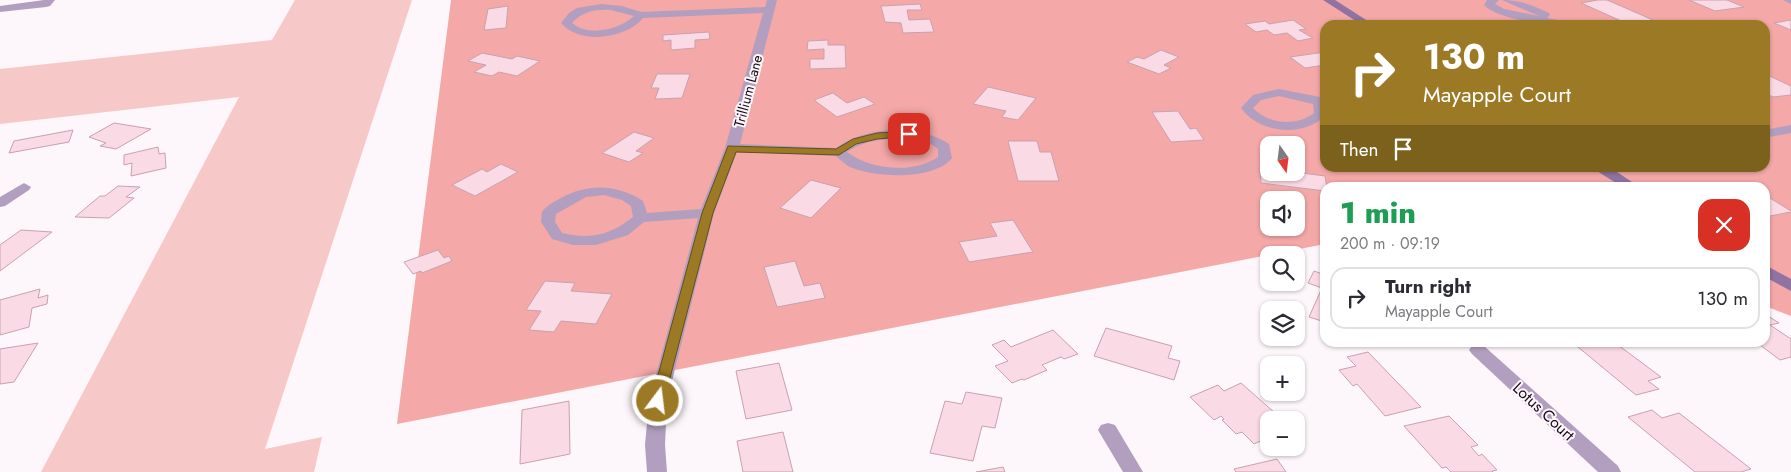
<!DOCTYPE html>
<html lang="en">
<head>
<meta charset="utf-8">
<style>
  :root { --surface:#fff; --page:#f7f7f7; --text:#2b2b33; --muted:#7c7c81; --line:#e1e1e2 }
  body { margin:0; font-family:Jost,sans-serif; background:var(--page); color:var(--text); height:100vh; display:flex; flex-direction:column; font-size:19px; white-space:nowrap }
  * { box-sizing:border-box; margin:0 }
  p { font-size:16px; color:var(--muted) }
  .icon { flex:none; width:28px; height:28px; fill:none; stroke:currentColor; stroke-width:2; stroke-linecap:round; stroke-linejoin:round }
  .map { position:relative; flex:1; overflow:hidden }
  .sheet { position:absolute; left:1320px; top:182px; width:450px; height:165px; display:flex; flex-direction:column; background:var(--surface); border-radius:15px; box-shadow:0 1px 4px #0004 }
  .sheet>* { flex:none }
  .top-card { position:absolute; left:1320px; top:20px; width:450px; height:152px; border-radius:15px; box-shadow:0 1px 4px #0004; background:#9c7a25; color:#fff; overflow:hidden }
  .needle { width:32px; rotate:166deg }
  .tools { position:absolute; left:1260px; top:136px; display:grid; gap:10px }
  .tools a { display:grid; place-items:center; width:45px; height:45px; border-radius:10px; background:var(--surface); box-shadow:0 1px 4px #0004; font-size:25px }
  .pin { position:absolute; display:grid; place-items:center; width:42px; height:42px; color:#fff; margin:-21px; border-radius:10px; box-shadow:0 2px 8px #0006 }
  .me { position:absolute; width:55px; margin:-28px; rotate:15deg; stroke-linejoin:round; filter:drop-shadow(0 0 4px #0008) }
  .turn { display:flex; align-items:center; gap:18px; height:105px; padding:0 20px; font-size:22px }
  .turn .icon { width:65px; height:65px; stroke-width:2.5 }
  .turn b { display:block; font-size:35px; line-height:42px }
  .then { display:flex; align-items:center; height:48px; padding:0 20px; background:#0003; gap:10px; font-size:19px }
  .round { display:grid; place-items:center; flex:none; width:52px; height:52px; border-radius:15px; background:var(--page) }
  .overview { display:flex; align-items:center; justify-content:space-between; height:85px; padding:0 20px }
  h1 { font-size:30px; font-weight:800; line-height:38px; color:#1e9e55 }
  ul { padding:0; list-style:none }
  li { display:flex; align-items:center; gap:15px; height:62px; margin:0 10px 8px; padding:0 10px; border:2px solid var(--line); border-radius:15px }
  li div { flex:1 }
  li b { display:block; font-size:19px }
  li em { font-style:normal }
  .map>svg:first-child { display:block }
</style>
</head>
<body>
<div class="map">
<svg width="1791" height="472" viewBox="0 0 1791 472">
  <rect width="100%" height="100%" fill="#fdf6fb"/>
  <path fill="#f6c8c7" d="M295,0H412L265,449L322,437L314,472H41L239,97L0,124V69L272,40Z"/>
  <path fill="#f4a8a8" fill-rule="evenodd" d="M451,0H1791V316L1765,306V188H1325V244L397,424ZM1325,25H1765V168H1325ZM1269,145H1296V172H1269ZM1269,200H1296V228H1269Z"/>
  <path fill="#fadae4" stroke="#c7a2ae" d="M1598,0H1607L1653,20L1628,24L1581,3Z
    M1689,0H1727L1744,7L1715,11Z
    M920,4L922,10H907L909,20L930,19L934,32L903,33L901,23L885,22L881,6Z
    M508,6L506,28L484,30L488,9Z
    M1293,20L1306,29L1299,30L1313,38L1298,41L1287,33L1274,35L1267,30L1256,32L1245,24L1265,21L1269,24Z
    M1791,20V30L1774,23Z
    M709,32L710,39L695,40V48L671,50V40L663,41V35Z
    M828,40V45H845L846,68L810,69V59H824V49L807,50L808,41Z
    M1161,50L1179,57L1164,65L1171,68L1159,74L1127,62L1137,57L1144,59Z
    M1325,52V65L1305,68L1290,57Z
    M482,53L512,59L517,56L540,61L517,76L499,72L492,76L474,72L486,65L468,61Z
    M657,74H690L682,98L655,99L659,88H651Z
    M1765,74L1791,86V95L1773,97L1765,93Z
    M988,87L1036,98L1018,120L1002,117L1006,111L973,104Z
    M833,93L847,103L864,97L875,104L837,117L814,100Z
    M1178,111L1190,129L1196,128L1204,140L1171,142L1152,112Z
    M114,123L151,129L116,149L100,146L106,143L89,137Z
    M73,130L69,142L9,153L14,141Z
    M634,132L654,138L636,151L643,153L629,162L602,153Z
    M1008,141H1037L1040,152H1051L1059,181H1018Z
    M158,147L159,154L165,153L166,168L131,176L132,163L124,165V155Z
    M501,164L518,172L475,196L452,185L482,169L487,172Z
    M1260,171L1281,174V172H1294L1325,176L1327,188H1325V191L1261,183Z
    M811,180L841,188L811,218L780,208Z
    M118,186L140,187L126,197L134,198L109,218L75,217L100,196H105Z
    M1765,195L1791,211V212L1770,216L1765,213Z
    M1013,220L1033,252L969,262L959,242L997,236L990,223Z
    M21,230L52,232L0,271V245Z
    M438,250L444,258L449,256L452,261L422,273L421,271L413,274L404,262Z
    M795,261L804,286L820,283L825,298L777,307L764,267Z
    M1314,271L1325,275V322L1309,317L1322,288L1308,283Z
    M545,281L575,283L571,291L612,294L596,324L561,321L554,332L529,330L541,311L526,310Z
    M40,289L38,298L48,295L47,304L32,308L29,327L0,335V300Z
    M1765,314L1779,323L1770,325L1791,339V357L1780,360L1756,342H1765Z
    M1106,328L1172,346L1168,358L1180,361L1174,380L1094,356Z
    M1053,330L1078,354L1064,359L1061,357L1042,365L1047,370L1024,380L1022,379L1012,383L995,366L1008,361L992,345L1004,340L1011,347Z
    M1572,342H1614L1661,377L1648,381L1659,389L1636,395Z
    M38,343L14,382L0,384V349Z
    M1368,352L1421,407L1385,416L1357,384L1353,386L1339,370L1356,366L1347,357Z
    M779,363L792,410L746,419L736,371Z
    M1241,383L1283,420H1269V437L1254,444L1242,432L1236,434L1222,420L1224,419L1221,416L1214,420L1190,397L1218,385L1224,391Z
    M966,392L1002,398L995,428L982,426L973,461L930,453L945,401L962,404Z
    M569,401L570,454L520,464L522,410Z
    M1652,410L1662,418L1679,413L1751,469L1741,472H1695L1628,417Z
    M1449,416L1478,445L1471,447L1479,456L1482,454L1497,470L1492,471L1493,472H1451L1446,467L1442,468L1404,426Z
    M783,432L793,472H743L737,441Z
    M1277,459L1286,472H1236L1234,469Z
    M1003,467L1005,472H976Z"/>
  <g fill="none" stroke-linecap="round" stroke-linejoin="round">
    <path fill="#b29ebe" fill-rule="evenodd" d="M44,0H55L50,6L46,7L0,12V6Z
      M767,0H777L740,144L836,148C867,126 917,123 949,144L952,158C934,181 872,178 848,166C844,163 839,159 836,156L737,152L714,213L667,401L665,445L667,472H647L645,445L649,401L698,218L644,222L628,235L596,245H573L552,239L541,222L542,212C546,206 554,202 561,198C588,183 617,184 643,201L647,213L701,209L725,148L763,13L643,18C626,39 579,45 561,23L569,13L577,8L601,4L622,6L641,12L765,7ZM611,10L634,16C619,30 588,37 572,23C583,11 596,9 611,10ZM909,138L928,142L938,149V157C914,174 870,170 847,152C866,139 887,139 909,138ZM604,195L622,200L631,206L633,217C610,235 591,240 562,233L555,222L556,214L586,197Z
      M1487,0H1499L1495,4L1504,9L1539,16L1502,0C1520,0 1532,5 1549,13L1550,15L1547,18L1563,21L1564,23L1563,25C1544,25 1497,19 1484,5Z
      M1783,0H1791V4Z
      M1279,89L1325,98V116C1302,138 1259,133 1241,108L1253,95ZM1279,96L1313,104L1314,113C1296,127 1268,124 1253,108L1261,100Z
      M1791,125V133L1765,138V130Z
      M24,183L31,187L29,190L5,206L0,207V197Z
      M1478,344L1484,346L1618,466L1621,472H1598L1472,354L1469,350L1472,346Z
      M1108,423L1115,425L1143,472H1123L1098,430L1101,425Z"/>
    <path fill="#9073a1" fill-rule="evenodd" d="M1323,0H1335L1374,25H1362Z
      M1596,168H1611L1641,188H1624L1597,171Z
      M1765,265L1791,279V291L1765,277Z"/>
  </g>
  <path fill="#9c7a25" stroke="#654f18" d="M909,131L912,132V136L877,139L856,144L839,155L736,152L713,213L664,401L662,405H653L651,401L702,213L728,146L836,149L853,139L877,133Z"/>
  <g text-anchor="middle" stroke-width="4" stroke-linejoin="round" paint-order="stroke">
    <g font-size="14" fill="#140a12" stroke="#fdf6fb">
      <text transform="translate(748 91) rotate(-75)" y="5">Trillium Lane</text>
    </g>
    <g font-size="16" fill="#140a12" stroke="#fdf6fb">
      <text transform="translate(1544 411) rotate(43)" y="6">Lotus Court</text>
    </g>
  </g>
</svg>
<div class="tools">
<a><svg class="needle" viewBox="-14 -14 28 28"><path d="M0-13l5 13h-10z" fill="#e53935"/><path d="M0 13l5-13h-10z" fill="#7c7c81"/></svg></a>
<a><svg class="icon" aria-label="sound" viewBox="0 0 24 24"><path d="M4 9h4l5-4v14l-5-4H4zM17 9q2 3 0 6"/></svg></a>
<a><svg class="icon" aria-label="search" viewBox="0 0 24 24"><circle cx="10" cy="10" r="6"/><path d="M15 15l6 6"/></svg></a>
<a><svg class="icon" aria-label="layers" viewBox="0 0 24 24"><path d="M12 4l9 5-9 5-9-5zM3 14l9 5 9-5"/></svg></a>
<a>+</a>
<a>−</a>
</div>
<div class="pin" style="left:909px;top:134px;background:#d93025"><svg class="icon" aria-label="arrive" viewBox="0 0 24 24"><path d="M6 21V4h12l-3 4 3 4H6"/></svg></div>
<svg class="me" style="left:658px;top:401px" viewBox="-20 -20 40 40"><circle r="17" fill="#9c7a25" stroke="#fff" stroke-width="3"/><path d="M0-11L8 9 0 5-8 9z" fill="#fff"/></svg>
<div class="top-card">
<div class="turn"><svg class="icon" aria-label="right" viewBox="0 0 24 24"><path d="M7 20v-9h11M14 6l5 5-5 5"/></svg><div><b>130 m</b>Mayapple Court</div></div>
<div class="then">Then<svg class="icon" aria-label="arrive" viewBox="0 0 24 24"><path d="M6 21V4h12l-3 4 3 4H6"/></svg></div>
</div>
<section class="sheet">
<div class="overview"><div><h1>1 min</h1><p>200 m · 09:19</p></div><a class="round" style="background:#d93025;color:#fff"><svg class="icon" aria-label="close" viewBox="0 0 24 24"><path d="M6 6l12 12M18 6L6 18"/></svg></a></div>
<ul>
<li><svg class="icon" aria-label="right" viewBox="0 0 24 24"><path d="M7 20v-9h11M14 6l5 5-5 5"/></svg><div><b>Turn right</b><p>Mayapple Court</p></div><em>130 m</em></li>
</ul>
</section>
</div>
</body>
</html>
